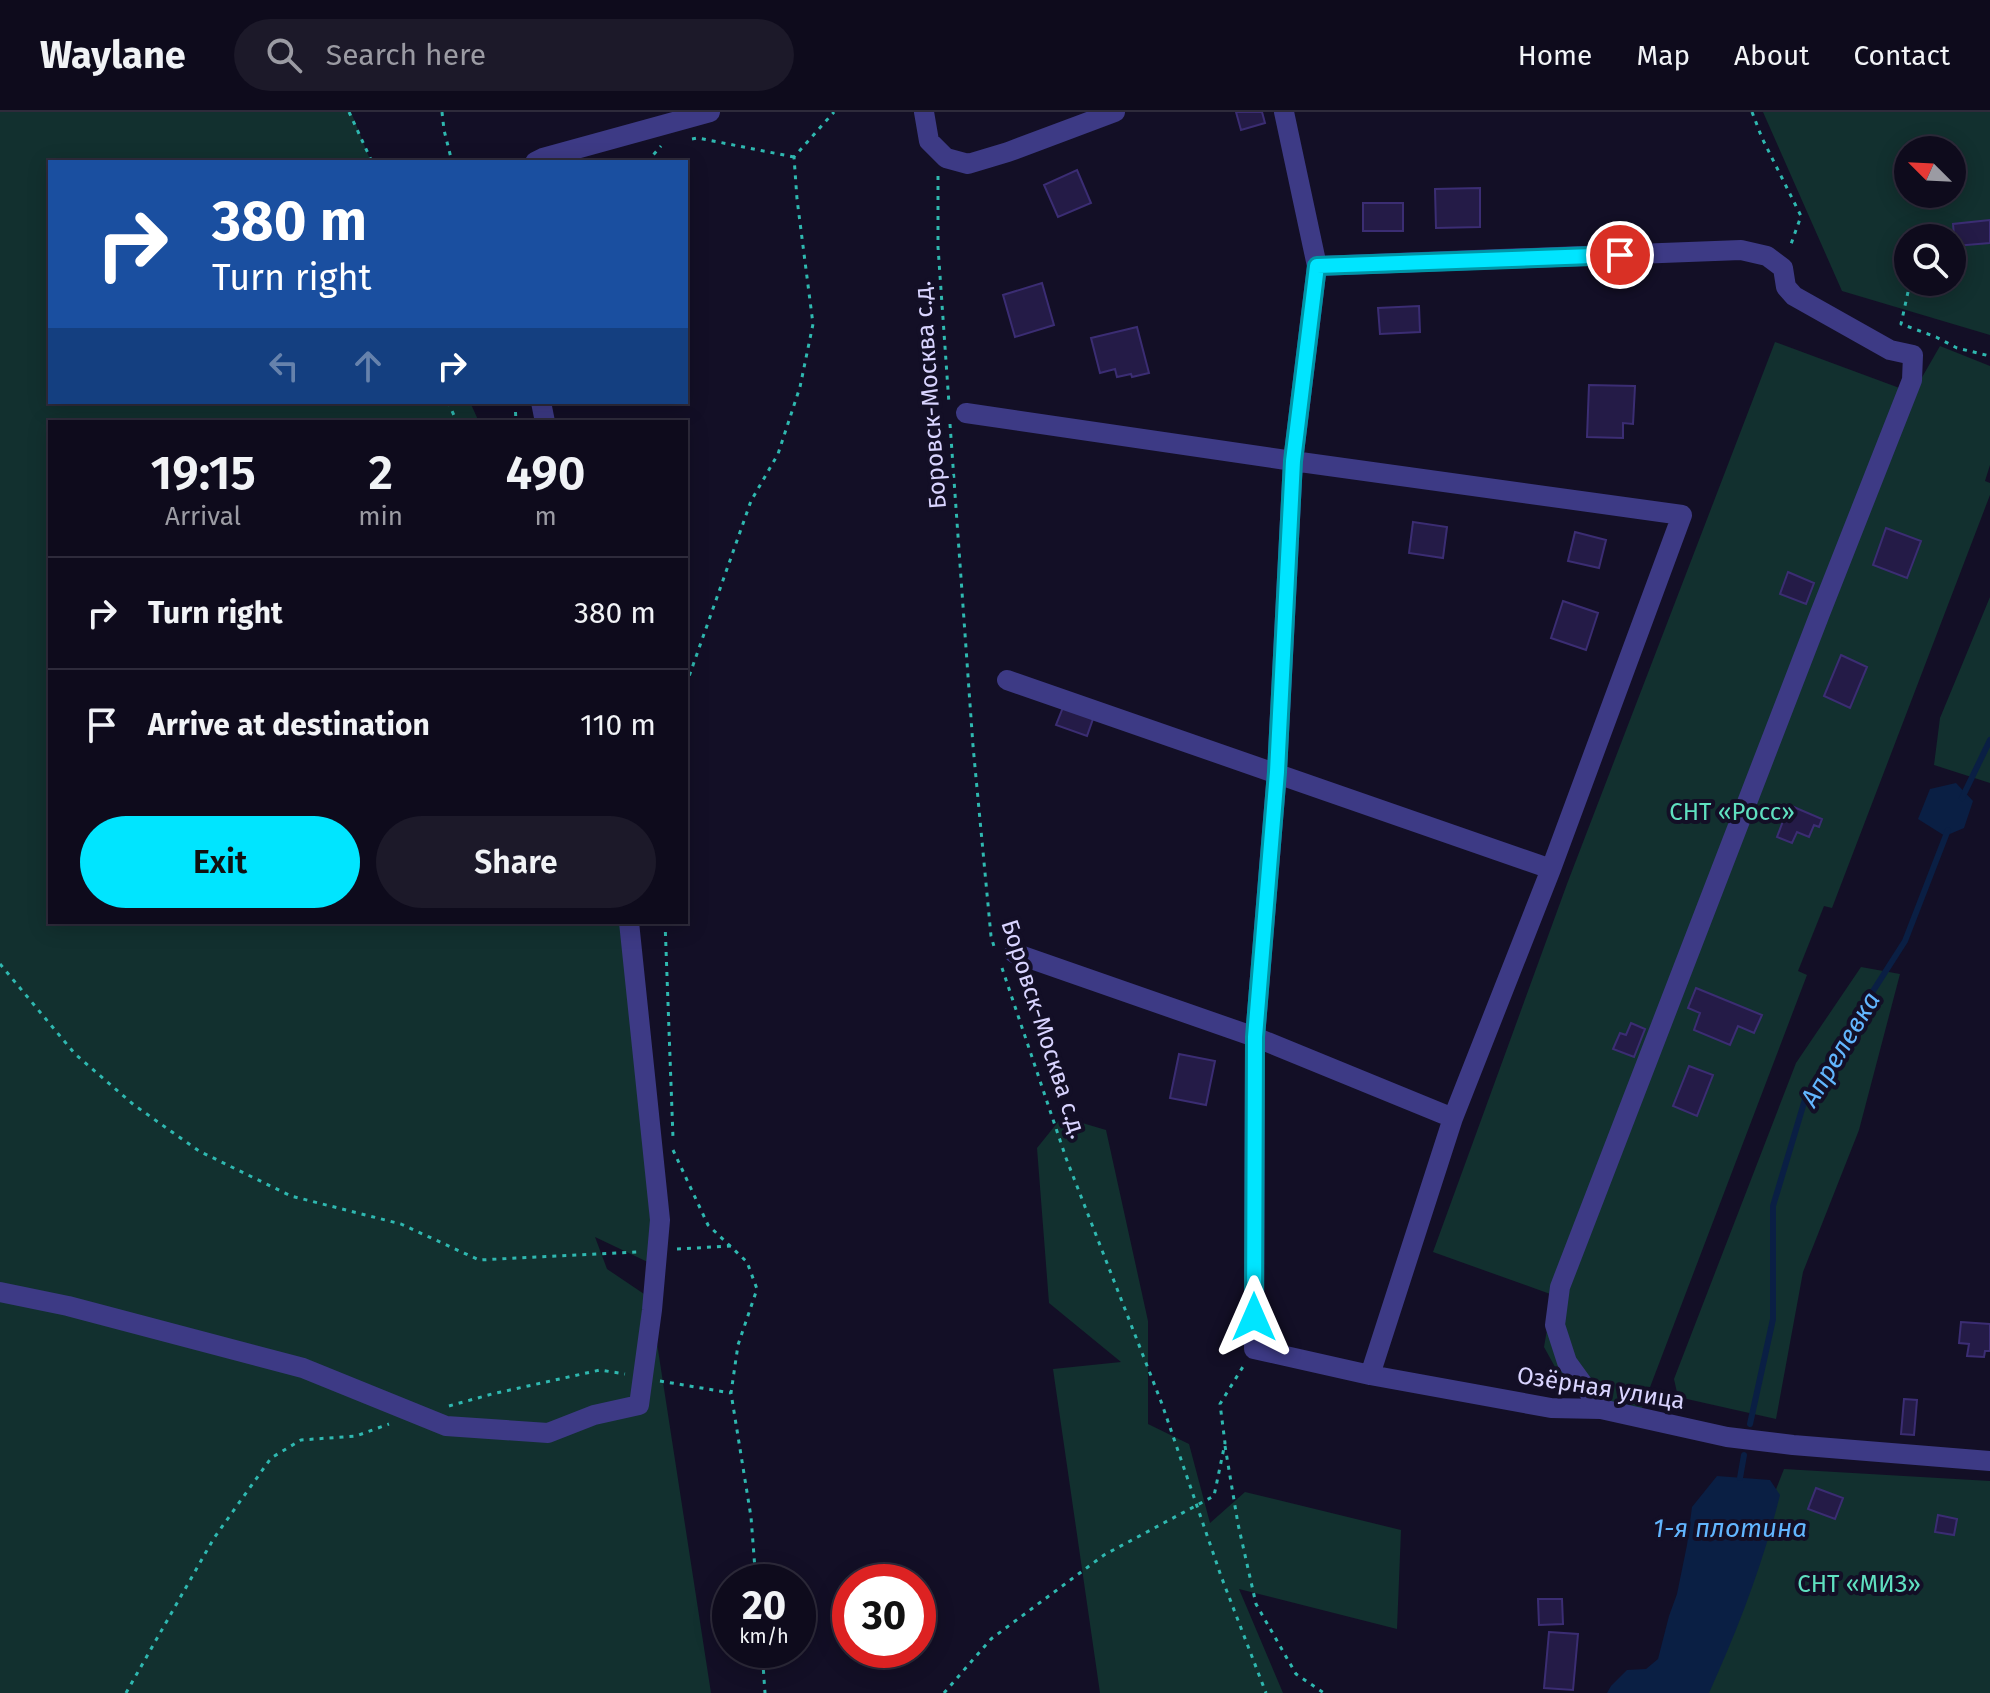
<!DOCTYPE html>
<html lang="en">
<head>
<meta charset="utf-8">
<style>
  :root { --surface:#0e0b1c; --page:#1c1929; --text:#f1f3f6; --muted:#9b9ba3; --line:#2e2b3b; --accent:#00e5ff }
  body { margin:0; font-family:"Fira Sans",sans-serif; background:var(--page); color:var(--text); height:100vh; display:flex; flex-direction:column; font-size:30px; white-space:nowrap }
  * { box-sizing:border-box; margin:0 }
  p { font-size:26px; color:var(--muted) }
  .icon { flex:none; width:44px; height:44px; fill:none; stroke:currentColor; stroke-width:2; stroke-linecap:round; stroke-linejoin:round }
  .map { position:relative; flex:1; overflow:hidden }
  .drawer { position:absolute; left:48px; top:308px; width:640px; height:504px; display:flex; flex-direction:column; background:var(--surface); border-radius:0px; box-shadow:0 4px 20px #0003,0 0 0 2px var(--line) }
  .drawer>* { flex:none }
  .hud { position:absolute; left:48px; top:48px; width:640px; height:244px; border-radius:0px; box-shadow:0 4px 20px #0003,0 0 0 2px var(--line); background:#1a4fa0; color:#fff; overflow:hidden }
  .needle { width:52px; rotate:294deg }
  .buttons { position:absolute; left:1894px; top:24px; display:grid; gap:16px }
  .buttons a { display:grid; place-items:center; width:72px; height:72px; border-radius:50%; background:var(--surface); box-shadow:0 4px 20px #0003,0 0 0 2px var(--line); font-size:40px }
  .speed { position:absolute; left:712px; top:1452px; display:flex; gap:16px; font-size:40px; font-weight:700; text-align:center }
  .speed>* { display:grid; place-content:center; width:104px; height:104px; border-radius:50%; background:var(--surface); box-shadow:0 4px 20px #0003,0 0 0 2px var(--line); line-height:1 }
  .speed small { font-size:20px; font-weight:400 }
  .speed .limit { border:12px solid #d22; background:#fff; color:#111 }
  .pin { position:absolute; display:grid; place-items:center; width:68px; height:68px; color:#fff; margin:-34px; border:4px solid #fff; border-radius:50%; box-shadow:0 2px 8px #0007 }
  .me { position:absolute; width:88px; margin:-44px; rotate:0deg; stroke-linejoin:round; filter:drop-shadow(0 0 6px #0008) }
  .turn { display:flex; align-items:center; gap:28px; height:168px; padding:0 32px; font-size:36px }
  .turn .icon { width:104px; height:104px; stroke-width:2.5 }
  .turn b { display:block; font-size:56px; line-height:68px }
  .lanes { display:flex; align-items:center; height:76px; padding:0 32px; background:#0003; justify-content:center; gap:40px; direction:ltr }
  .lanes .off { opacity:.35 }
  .eta { display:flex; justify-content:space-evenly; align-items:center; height:136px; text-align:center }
  .eta b { font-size:48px; font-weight:600; line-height:56px }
  .button { display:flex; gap:16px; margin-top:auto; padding:16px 32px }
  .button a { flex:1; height:92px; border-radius:48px; background:var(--accent); color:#111; font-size:32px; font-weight:600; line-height:92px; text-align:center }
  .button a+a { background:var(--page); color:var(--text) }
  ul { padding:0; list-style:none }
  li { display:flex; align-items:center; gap:24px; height:112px; padding:0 32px; border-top:2px solid var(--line) }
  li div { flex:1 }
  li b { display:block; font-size:30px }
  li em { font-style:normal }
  header { display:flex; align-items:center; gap:48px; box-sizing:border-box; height:112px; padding:0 40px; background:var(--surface); border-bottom:2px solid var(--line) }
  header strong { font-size:38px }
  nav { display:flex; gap:44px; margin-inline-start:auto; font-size:28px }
  .search { width:560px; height:72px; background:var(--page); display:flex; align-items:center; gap:20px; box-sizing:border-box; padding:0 28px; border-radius:44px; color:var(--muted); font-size:30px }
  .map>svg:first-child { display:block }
</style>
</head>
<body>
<header>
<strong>Waylane</strong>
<div class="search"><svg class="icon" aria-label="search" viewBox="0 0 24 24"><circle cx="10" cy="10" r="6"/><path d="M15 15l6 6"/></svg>Search here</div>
<nav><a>Home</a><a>Map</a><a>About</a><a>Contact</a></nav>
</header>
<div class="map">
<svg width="1990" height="1581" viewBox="0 0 1990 1581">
  <rect width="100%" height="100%" fill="#130f26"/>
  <path fill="#12302f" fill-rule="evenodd" d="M0,0H351L371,50H50V290H470L479,310H50V810H626L654,1153L595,1125L607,1157L650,1186L711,1581H0Z
    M1763,0H1990V223L1842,179ZM1908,38H1952V82H1908ZM1908,126H1952V170H1908Z
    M1775,230L1913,281L1940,234L1990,254V353L1985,369L1990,371V383L1832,796L1824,794L1798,859L1807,863L1636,1312L1565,1273L1544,1235L1553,1183L1433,1140L1567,772Z
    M1990,485V671L1934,653L1940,606Z
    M1861,855L1900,862L1859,1018L1803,1160L1776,1307L1678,1285L1674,1267L1796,951Z
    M1062,1005L1106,1018L1148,1209V1312L1189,1332L1210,1411L1245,1380L1401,1418L1397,1517L1239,1477L1283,1581H1100L1053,1257L1121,1250L1049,1191L1037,1036Z
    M1784,1357L1990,1369V1581H1696Z"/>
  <path fill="#0a1f44" d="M1956,671L1973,689L1964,716L1945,724L1918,707L1930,677Z
    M1717,1364L1770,1368L1780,1383C1763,1452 1738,1517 1709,1581H1607L1611,1574L1627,1558L1646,1557L1658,1547L1669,1504L1677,1482L1687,1433L1692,1395Z"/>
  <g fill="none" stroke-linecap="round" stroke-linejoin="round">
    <path stroke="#0a1f44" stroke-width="6" d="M1962,686L1990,628
      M1750,1312L1773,1207V1094L1806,984L1905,829L1948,718
      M1740,1366L1744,1343"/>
  </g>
  <path fill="#241b47" stroke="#3b2d73" stroke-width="2" d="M1236,0H1262L1265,11L1241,18Z
    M1077,58L1091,91L1058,105L1044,73Z
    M1480,76V115L1436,116L1435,77Z
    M1363,91H1403V119H1363Z
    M1990,108V131L1955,134L1953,112Z
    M1042,171L1054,213L1015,225L1003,183Z
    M1419,194L1420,220L1380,222L1378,196Z
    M1137,215L1149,261L1132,265L1131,262L1117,265L1115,257L1100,261L1091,226Z
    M1589,273L1635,274L1633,312L1623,311V326L1587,325Z
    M1413,410L1447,415L1443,446L1409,441Z
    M1886,416L1921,429L1907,466L1873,453Z
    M1575,420L1606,428L1599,456L1568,449Z
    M1788,460L1814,471L1806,492L1780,482Z
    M1563,489L1598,501L1586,538L1551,526Z
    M1841,543L1867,555L1850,596L1824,584Z
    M1064,593L1094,604L1087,624L1056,613Z
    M1789,693L1822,707L1819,715L1814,713L1809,725L1797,720L1792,731L1777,725Z
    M1696,876L1762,903L1754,921L1738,914L1730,933L1694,918L1700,901L1688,896Z
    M1631,911L1645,917L1634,945L1613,937L1620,921L1626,923Z
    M1179,942L1215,949L1206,993L1170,986Z
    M1689,954L1713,963L1697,1004L1673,994Z
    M1961,1210L1990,1212V1239H1985L1984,1245L1967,1244L1969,1232L1959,1231Z
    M1904,1287L1917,1288L1914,1323L1901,1322Z
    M1816,1376L1843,1386L1835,1407L1808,1397Z
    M1938,1403L1957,1407L1954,1423L1935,1420Z
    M1538,1487H1562L1563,1512L1539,1513Z
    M1549,1520L1578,1522L1573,1578L1544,1576Z"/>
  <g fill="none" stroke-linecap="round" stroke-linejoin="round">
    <path stroke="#2fb8b0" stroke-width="3" stroke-dasharray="4 6" stroke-linecap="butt" d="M349,0L372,50
      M442,0L444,18L452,50
      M1752,0L1762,26L1801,104L1790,135
      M692,27L698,26L794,45
      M647,50L661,34
      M938,64V135L949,292
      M1908,180L1901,212L1936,225L1957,236L1990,244
      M448,290L457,310
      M515,290L516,310
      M950,312L973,634L991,824L995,838
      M686,573L751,389L778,342L800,275L813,212L797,87L794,45L834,0
      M665,810L673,1026
      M0,852L75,942L134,993L199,1039L291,1084L401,1112L479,1148L638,1140
      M1002,856L1066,1046L1162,1292L1221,1464L1266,1581
      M673,1038L708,1113L747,1150L757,1177L738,1233L731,1281L751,1405L756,1470
      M677,1137L731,1134
      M660,1269L731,1281
      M449,1294L492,1282L600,1258L625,1262
      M1225,1334L1238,1412L1256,1492L1296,1562L1324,1581
      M762,1538L765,1581
      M126,1581L214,1426L271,1346L301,1328L356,1324L389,1312
      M944,1581L991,1527L1104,1443L1214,1384L1225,1331L1220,1292L1244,1253"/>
    <path stroke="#3d3a85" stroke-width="20" d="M924,0L929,29L946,46L968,52L1008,40L1115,0
      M1284,0L1317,154L1293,349L1277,660L1255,925L1254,1237L1370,1263L1551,1296L1601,1297L1727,1325L1793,1333L1990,1349
      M535,50L543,46L710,0
      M1317,154L1741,138L1767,144L1783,156L1786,175L1794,184L1890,238L1913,243L1912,268L1819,504L1560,1175L1555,1213L1567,1250L1601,1297
      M541,290L545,310
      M966,301L1293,349L1682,403L1551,757L1453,1006L1370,1263
      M1007,568L1551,757
      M1014,841L1255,925L1453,1006
      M0,1180L68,1194L303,1256L446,1314L548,1321L594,1303L639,1293L652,1198L660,1108L629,810"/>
  </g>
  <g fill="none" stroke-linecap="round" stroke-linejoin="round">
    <defs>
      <path id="route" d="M1254,1205L1255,925L1277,660L1293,349L1317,154L1620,143"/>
    </defs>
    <use href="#route" stroke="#0095a6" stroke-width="20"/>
    <use href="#route" stroke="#00e5ff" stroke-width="14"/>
  </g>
  <g text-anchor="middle" stroke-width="8" stroke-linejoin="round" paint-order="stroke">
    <g font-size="24" fill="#d9d4ff" stroke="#130f26">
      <text transform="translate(930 283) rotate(-94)" y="8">Боровск-Москва с.д.</text>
      <text transform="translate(1044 917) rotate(72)" y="8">Боровск-Москва с.д.</text>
      <text transform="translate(1601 1276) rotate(9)" y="8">Озёрная улица</text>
    </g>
    <g font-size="24" fill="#5fe0c0" stroke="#130f26">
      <text x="1732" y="708">СНТ «Росс»</text>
      <text x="1859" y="1480">СНТ «МИЗ»</text>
    </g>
    <g font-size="26" font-style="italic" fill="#62b6ff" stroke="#130f26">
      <text transform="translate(1840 937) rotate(-59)" y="9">Апрелевка</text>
      <text x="1730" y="1425">1-я плотина</text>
    </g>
  </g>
</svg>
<div class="buttons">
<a><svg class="needle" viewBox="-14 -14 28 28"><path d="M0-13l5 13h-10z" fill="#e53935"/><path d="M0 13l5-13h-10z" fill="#9b9ba3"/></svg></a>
<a><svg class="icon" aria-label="search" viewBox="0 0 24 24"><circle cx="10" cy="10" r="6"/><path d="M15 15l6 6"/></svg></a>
</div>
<div class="speed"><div>20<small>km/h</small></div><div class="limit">30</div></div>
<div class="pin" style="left:1620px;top:143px;background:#d93025"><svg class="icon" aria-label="arrive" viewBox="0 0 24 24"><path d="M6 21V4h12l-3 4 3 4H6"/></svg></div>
<svg class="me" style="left:1254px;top:1205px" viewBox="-20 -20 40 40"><path d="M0-17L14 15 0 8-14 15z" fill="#00e5ff" stroke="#fff" stroke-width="4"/></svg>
<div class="hud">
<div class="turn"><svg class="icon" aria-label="right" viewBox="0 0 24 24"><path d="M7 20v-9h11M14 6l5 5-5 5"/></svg><div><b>380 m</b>Turn right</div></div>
<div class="lanes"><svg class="icon off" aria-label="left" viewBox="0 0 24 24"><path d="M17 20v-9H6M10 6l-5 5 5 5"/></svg><svg class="icon off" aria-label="ahead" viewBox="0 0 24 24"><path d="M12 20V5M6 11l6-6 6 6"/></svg><svg class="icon" aria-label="right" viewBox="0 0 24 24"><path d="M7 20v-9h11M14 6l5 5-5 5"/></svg></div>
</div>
<section class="drawer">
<div class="eta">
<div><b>19:15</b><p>Arrival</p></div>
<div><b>2</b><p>min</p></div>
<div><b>490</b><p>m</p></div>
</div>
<ul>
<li><svg class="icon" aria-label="right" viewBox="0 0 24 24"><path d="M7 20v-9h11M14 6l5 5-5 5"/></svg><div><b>Turn right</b></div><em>380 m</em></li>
<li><svg class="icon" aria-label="arrive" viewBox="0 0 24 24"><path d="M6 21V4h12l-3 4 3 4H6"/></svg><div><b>Arrive at destination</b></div><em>110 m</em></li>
</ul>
<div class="button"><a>Exit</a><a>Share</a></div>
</section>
</div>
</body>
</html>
